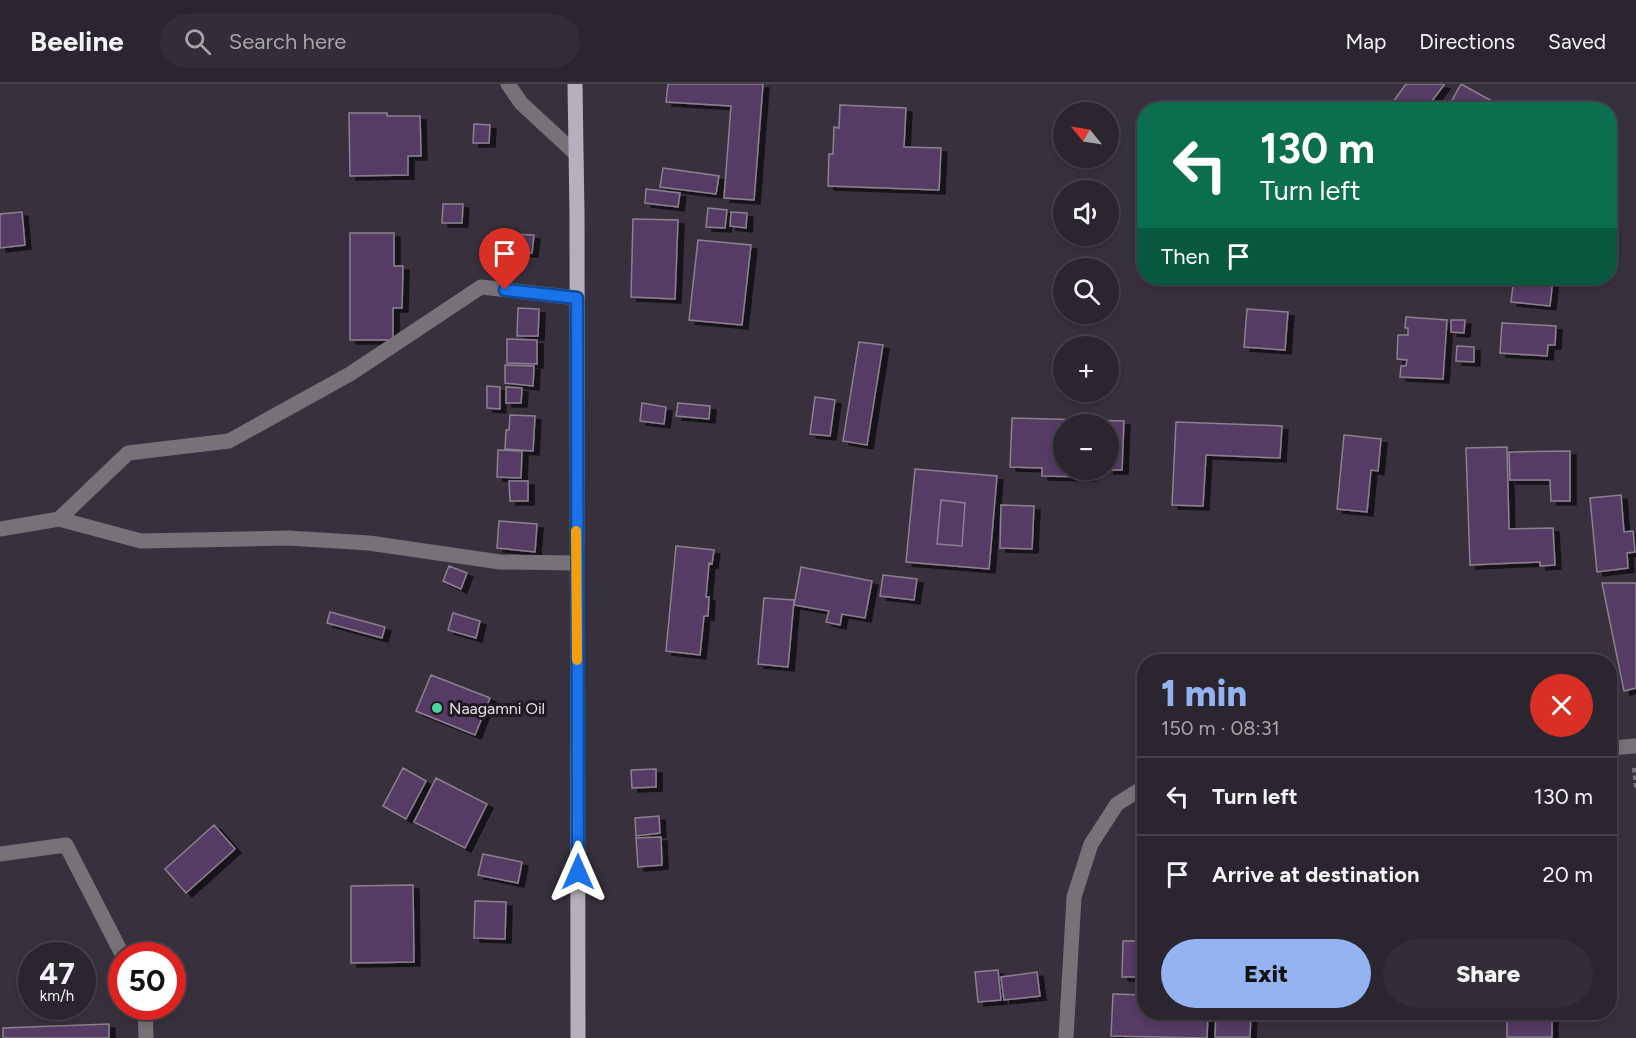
<!DOCTYPE html>
<html lang="en">
<head>
<meta charset="utf-8">
<style>
  :root { --surface:#2a252e; --page:#322d36; --text:#f1f3f6; --muted:#a5a5aa; --line:#46424a; --accent:#95b2f1 }
  body { margin:0; font-family:Figtree,sans-serif; background:var(--page); color:var(--text); height:100vh; display:flex; flex-direction:column; font-size:22px; white-space:nowrap }
  * { box-sizing:border-box; margin:0 }
  p { font-size:20px; color:var(--muted) }
  .icon { flex:none; width:33px; height:33px; fill:none; stroke:currentColor; stroke-width:2; stroke-linecap:round; stroke-linejoin:round }
  .map { position:relative; flex:1; overflow:hidden }
  .side { position:absolute; left:1137px; top:570px; width:480px; height:366px; display:flex; flex-direction:column; background:var(--surface); border-radius:24px; box-shadow:0 3px 9px #0003,0 0 0 2px var(--line) }
  .side>* { flex:none }
  .hud { position:absolute; left:1137px; top:18px; width:480px; height:183px; border-radius:24px; box-shadow:0 3px 9px #0003,0 0 0 2px var(--line); background:#0b6e4f; color:#fff; overflow:hidden }
  .needle { width:39px; rotate:300deg }
  .buttons { position:absolute; left:1053px; top:18px; display:grid; gap:12px }
  .buttons a { display:grid; place-items:center; width:66px; height:66px; border-radius:50%; background:var(--surface); box-shadow:0 3px 9px #0003,0 0 0 2px var(--line); font-size:30px }
  .speed { position:absolute; left:18px; top:858px; display:flex; gap:12px; font-size:30px; font-weight:700; text-align:center }
  .speed>* { display:grid; place-content:center; width:78px; height:78px; border-radius:50%; background:var(--surface); box-shadow:0 3px 9px #0003,0 0 0 2px var(--line); line-height:1 }
  .speed small { font-size:15px; font-weight:400 }
  .speed .limit { border:9px solid #d22; background:#fff; color:#111 }
  .pin { position:absolute; display:grid; place-items:center; width:51px; height:51px; color:#fff; margin:-62px -26px; border-radius:50% 50% 50% 0; rotate:-45deg; box-shadow:0 0 6px #0007 }
  .pin .icon { rotate:45deg }
  .me { position:absolute; width:66px; margin:-33px; rotate:0deg; stroke-linejoin:round; filter:drop-shadow(0 0 4px #0008) }
  .turn { display:flex; align-items:center; gap:21px; height:126px; padding:0 24px; font-size:27px }
  .turn .icon { width:78px; height:78px; stroke-width:2.5 }
  .turn b { display:block; font-size:42px; line-height:51px }
  .then { display:flex; align-items:center; height:57px; padding:0 24px; background:#0003; gap:12px; font-size:22px }
  .round { display:grid; place-items:center; flex:none; width:63px; height:63px; border-radius:32px; background:var(--page) }
  .head { display:flex; align-items:center; justify-content:space-between; height:102px; padding:0 24px }
  h1 { font-size:36px; font-weight:800; line-height:45px; color:var(--accent) }
  .cta { display:flex; gap:12px; margin-top:auto; padding:12px 24px }
  .cta a { flex:1; height:69px; border-radius:36px; background:var(--accent); color:#111; font-size:24px; font-weight:800; line-height:69px; text-align:center }
  .cta a+a { background:var(--page); color:var(--text) }
  ul { padding:0; list-style:none }
  li { display:flex; align-items:center; gap:18px; height:78px; padding:0 24px; border-top:2px solid var(--line) }
  li div { flex:1 }
  li b { display:block; font-size:22px }
  li em { font-style:normal }
  header { display:flex; align-items:center; gap:36px; box-sizing:border-box; height:84px; padding:0 30px; background:var(--surface); border-bottom:2px solid var(--line) }
  header strong { font-size:28px }
  nav { display:flex; gap:33px; margin-inline-start:auto; font-size:21px }
  .search { width:420px; height:54px; background:var(--page); display:flex; align-items:center; gap:15px; box-sizing:border-box; padding:0 21px; border-radius:33px; color:var(--muted); font-size:22px }
  .map>svg:first-child { display:block }
</style>
</head>
<body>
<header>
<strong>Beeline</strong>
<div class="search"><svg class="icon" aria-label="search" viewBox="0 0 24 24"><circle cx="10" cy="10" r="6"/><path d="M15 15l6 6"/></svg>Search here</div>
<nav><a>Map</a><a>Directions</a><a>Saved</a></nav>
</header>
<div class="map">
<svg width="1636" height="954" viewBox="0 0 1636 954">
  <defs>
    <filter id="shadow"><feDropShadow dx="6" dy="4" stdDeviation="0" flood-color="#0009"/></filter>
  </defs>
  <rect width="100%" height="100%" fill="#38313d"/>
  <path fill="#563a65" stroke="#8a818f" stroke-width="1.5" fill-rule="evenodd" filter="url(#shadow)" d="M668,0H763L754,116L724,114L731,22L666,18Z
    M1406,0H1442L1444,1L1425,26H1387Z
    M1461,0L1492,17L1487,26H1460L1450,20Z
    M1514,19L1539,26H1512Z
    M840,21L906,24L904,63L941,64L939,106L828,102L829,70H833L834,43L839,44Z
    M349,29H387V32H420L421,72H408V91L350,92Z
    M474,40L490,41L489,59H473Z
    M663,84L719,92L716,110L660,103Z
    M646,105L680,109L678,123L645,119Z
    M443,120H463L462,139H442Z
    M708,124L727,126L725,144L706,143Z
    M22,128L25,161L0,164V130Z
    M731,128L747,129L746,144L730,142Z
    M633,135L678,136L675,215L631,213Z
    M350,149H394V182H403L402,224H393V256H350Z
    M508,150L534,151L532,169L507,168Z
    M698,156L751,161L742,241L689,236Z
    M1514,194H1553L1550,222L1511,218Z
    M518,224L539,225L538,252H517Z
    M1247,225L1288,228L1285,266L1244,263Z
    M1406,233L1447,236L1443,295L1400,293L1401,282H1406L1407,276L1397,275L1398,251H1408V244H1405Z
    M1451,236H1465L1464,249L1451,248Z
    M1502,239L1556,242L1555,261H1548L1547,272L1500,269Z
    M507,255L537,256V280L507,279Z
    M859,258L883,261L867,361L843,357Z
    M1457,262L1474,263V278L1456,277Z
    M505,281L534,282L533,302L505,299Z
    M487,302L500,303V325L487,324Z
    M506,303L522,304L521,319H506Z
    M815,313L835,316L830,352L810,350Z
    M642,319L666,323L664,340L640,337Z
    M678,319L710,322L709,335L676,332Z
    M510,331L535,332L533,367L505,365L506,346H509Z
    M1012,334L1124,337L1122,386H1107H1108V340H1064V386H1090V393L1042,392V384L1010,383Z
    M1176,338L1282,342L1280,374L1206,371L1203,422L1172,421Z
    M1344,351L1381,355L1378,387L1371,386L1367,428L1337,425Z
    M1507,363L1509,445L1553,444L1555,481L1540,482V478L1470,481L1466,364Z
    M498,366L522,367L521,394L497,393Z
    M1570,367V417H1551L1550,396H1510L1509,368Z
    M915,385L997,392L989,485L906,478ZM941,416L965,419L962,462L937,460Z
    M509,397H528V417H510Z
    M1621,411L1624,448L1633,447L1635,468L1627,469L1628,484L1597,488L1590,414Z
    M941,416L965,419L962,462L937,460Z
    M1001,421L1034,422L1032,465L1000,464Z
    M499,437L537,440L535,468L497,464Z
    M676,462L714,466L712,480L709,479L706,513H709L708,532H704L700,571L666,567Z
    M449,482L467,489L461,505L443,497Z
    M801,483L872,497L865,534L842,530L840,541L826,538L829,527L794,521Z
    M883,491L917,495L914,516L880,512Z
    M1602,499H1636V604L1624,607Z
    M764,514L794,516L788,583L758,580Z
    M330,528L385,543L382,554L327,539Z
    M453,529L480,537L476,554L448,546Z
    M431,591L490,614L475,651L416,627Z
    M403,684L426,697L406,735L383,722Z
    M656,685V703L632,704L631,686Z
    M436,694L487,720L465,764L414,738Z
    M659,732L660,749L636,752L635,734Z
    M214,741L235,765L186,809L165,785Z
    M661,753L662,781L638,783L636,754Z
    M483,770L522,778L518,799L478,791Z
    M413,801L414,878L351,879V802Z
    M475,817L506,818L505,855L474,854Z
    M1123,857H1144V893H1122Z
    M998,886L1001,916L978,918L975,888Z
    M1037,888L1040,912L1004,916L1001,893Z
    M1113,910L1144,911V928H1208L1207,954L1111,952Z
    M1216,928H1251L1250,953H1215Z
    M1514,928H1552V953H1507V931H1514Z
    M109,940V954H3V944Z"/>
  <g fill="none" stroke-linecap="round" stroke-linejoin="round">
    <path stroke="#7b757f" stroke-width="4" stroke-dasharray="4.5 3" stroke-linecap="butt" d="M1634,684L1636,705"/>
    <path stroke="#767278" stroke-width="15" d="M508,0L521,19L575,69
      M59,435L128,369L229,357L350,290L481,203L577,214
      M0,445L59,435L141,457L288,454L369,459L500,478L576,479
      M1610,664L1636,662
      M0,770L66,761L123,872
      M145,922L146,954
      M1066,954L1074,813L1091,760L1117,720L1144,703"/>
    <path stroke="#b7afbc" stroke-width="15" d="M575,0L577,130L578,954"/>
  </g>
  <g fill="none" stroke-linecap="round" stroke-linejoin="round">
    <defs>
      <path id="route" d="M505,206L577,214L578,788"/>
    </defs>
    <use href="#route" stroke="#114b97" stroke-width="15"/>
    <use href="#route" stroke="#1a73e8" stroke-width="10"/>
    <path stroke="#f59e0b" stroke-width="10" d="M576,447L577,576"/>
  </g>
  <circle fill="#49d49c" stroke="#1e1a20" stroke-width="2" cx="437" cy="624" r="6"/>
  <g text-anchor="middle" stroke-width="6" stroke-linejoin="round" paint-order="stroke">
    <g font-size="16" fill="#e6e1e9" stroke="#1e1a20" text-anchor="start">
      <text x="449" y="630">Naagamni Oil</text>
    </g>
  </g>
</svg>
<div class="buttons">
<a><svg class="needle" viewBox="-14 -14 28 28"><path d="M0-13l5 13h-10z" fill="#e53935"/><path d="M0 13l5-13h-10z" fill="#a5a5aa"/></svg></a>
<a><svg class="icon" aria-label="sound" viewBox="0 0 24 24"><path d="M4 9h4l5-4v14l-5-4H4zM17 9q2 3 0 6"/></svg></a>
<a><svg class="icon" aria-label="search" viewBox="0 0 24 24"><circle cx="10" cy="10" r="6"/><path d="M15 15l6 6"/></svg></a>
<a>+</a>
<a>−</a>
</div>
<div class="speed"><div>47<small>km/h</small></div><div class="limit">50</div></div>
<div class="pin" style="left:505px;top:206px;background:#d93025"><svg class="icon" aria-label="arrive" viewBox="0 0 24 24"><path d="M6 21V4h12l-3 4 3 4H6"/></svg></div>
<svg class="me" style="left:578px;top:788px" viewBox="-20 -20 40 40"><path d="M0-17L14 15 0 8-14 15z" fill="#1a73e8" stroke="#fff" stroke-width="4"/></svg>
<div class="hud">
<div class="turn"><svg class="icon" aria-label="left" viewBox="0 0 24 24"><path d="M17 20v-9H6M10 6l-5 5 5 5"/></svg><div><b>130 m</b>Turn left</div></div>
<div class="then">Then<svg class="icon" aria-label="arrive" viewBox="0 0 24 24"><path d="M6 21V4h12l-3 4 3 4H6"/></svg></div>
</div>
<section class="side">
<div class="head"><div><h1>1 min</h1><p>150 m · 08:31</p></div><a class="round" style="background:#d93025;color:#fff"><svg class="icon" aria-label="close" viewBox="0 0 24 24"><path d="M6 6l12 12M18 6L6 18"/></svg></a></div>
<ul>
<li><svg class="icon" aria-label="left" viewBox="0 0 24 24"><path d="M17 20v-9H6M10 6l-5 5 5 5"/></svg><div><b>Turn left</b></div><em>130 m</em></li>
<li><svg class="icon" aria-label="arrive" viewBox="0 0 24 24"><path d="M6 21V4h12l-3 4 3 4H6"/></svg><div><b>Arrive at destination</b></div><em>20 m</em></li>
</ul>
<div class="cta"><a>Exit</a><a>Share</a></div>
</section>
</div>
</body>
</html>
